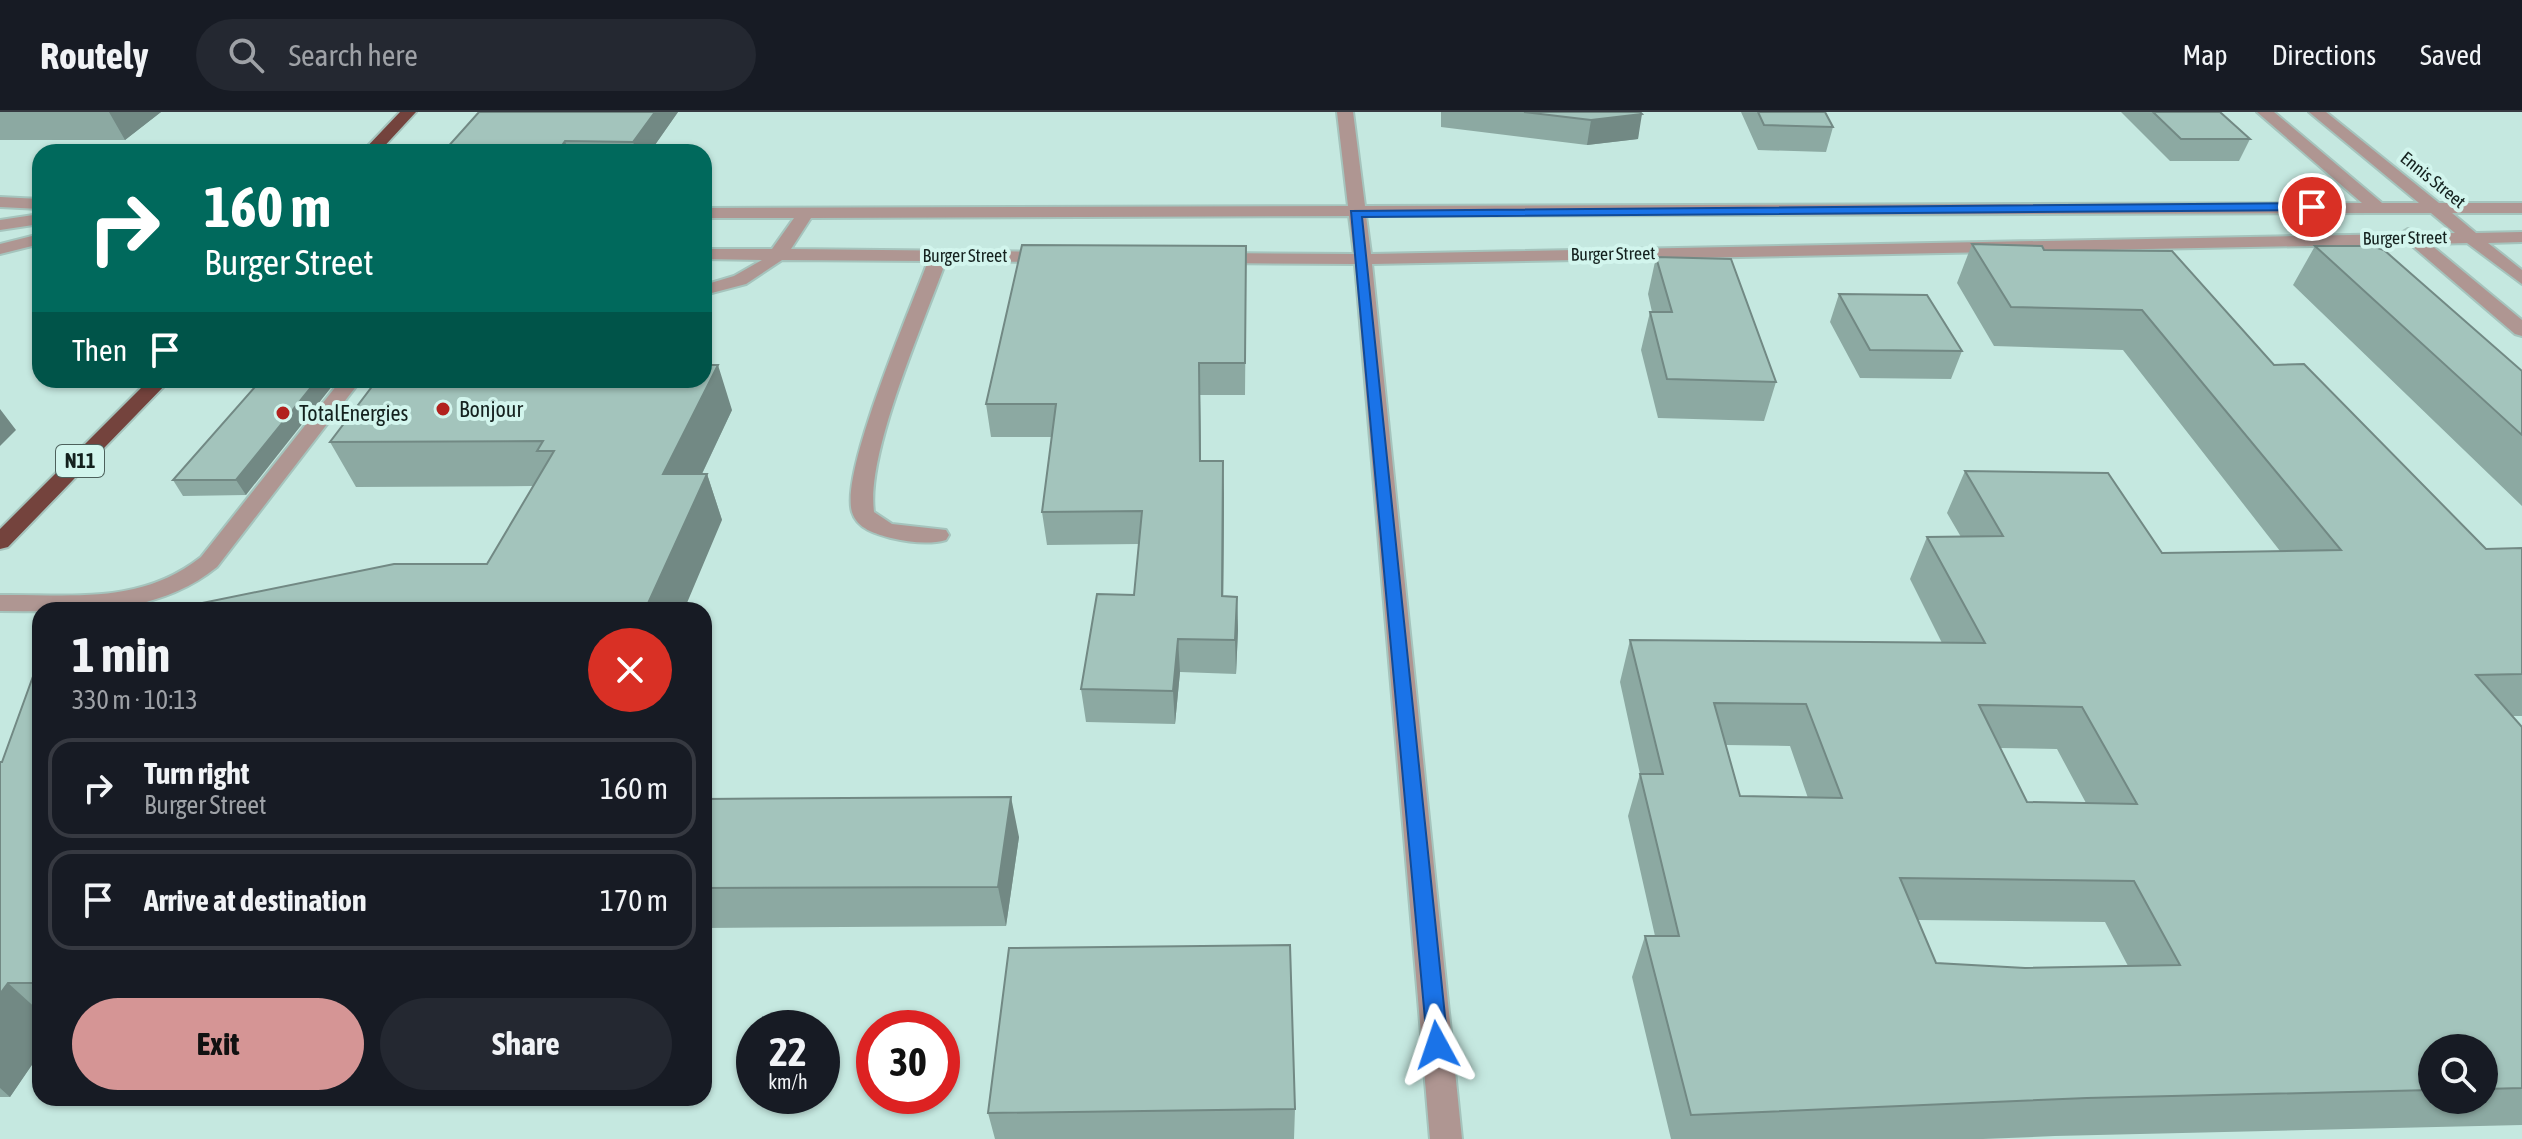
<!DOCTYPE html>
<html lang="en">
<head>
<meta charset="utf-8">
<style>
  :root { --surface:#171b24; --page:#242831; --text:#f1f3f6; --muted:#9ea1a6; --line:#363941; --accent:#d59595 }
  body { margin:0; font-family:"Asap Condensed",sans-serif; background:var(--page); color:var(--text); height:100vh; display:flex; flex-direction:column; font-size:30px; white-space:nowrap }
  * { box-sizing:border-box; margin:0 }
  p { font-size:26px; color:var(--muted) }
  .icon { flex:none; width:44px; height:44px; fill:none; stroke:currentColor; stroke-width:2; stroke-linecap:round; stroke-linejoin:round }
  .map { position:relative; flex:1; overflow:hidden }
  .panel { position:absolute; left:32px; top:490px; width:680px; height:504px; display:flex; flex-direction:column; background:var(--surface); border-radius:24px; box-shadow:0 2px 6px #0004 }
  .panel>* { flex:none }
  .banner { position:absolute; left:32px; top:32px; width:680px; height:244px; border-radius:24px; box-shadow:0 2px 6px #0004; background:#00695c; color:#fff; overflow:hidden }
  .fabs { position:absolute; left:2418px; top:922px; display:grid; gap:16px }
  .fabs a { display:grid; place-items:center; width:80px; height:80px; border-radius:50%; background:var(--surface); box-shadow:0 2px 6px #0004; font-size:40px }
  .speed { position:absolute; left:736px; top:898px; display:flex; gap:16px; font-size:40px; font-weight:700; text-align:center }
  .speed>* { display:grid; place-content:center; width:104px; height:104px; border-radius:50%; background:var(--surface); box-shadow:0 2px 6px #0004; line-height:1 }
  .speed small { font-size:20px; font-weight:400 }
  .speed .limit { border:12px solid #d22; background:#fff; color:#111 }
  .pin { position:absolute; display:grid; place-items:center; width:68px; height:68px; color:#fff; margin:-34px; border:4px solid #fff; border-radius:50%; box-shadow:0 2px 8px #0007 }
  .me { position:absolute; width:88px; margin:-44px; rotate:355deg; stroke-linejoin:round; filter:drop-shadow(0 0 6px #0008) }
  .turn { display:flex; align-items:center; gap:28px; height:168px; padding:0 40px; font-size:36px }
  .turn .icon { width:104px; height:104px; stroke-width:2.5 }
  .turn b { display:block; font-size:56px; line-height:68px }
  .then { display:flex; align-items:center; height:76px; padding:0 40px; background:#0003; gap:16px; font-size:30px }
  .round { display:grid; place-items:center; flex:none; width:84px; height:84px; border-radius:42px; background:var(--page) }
  .summary { display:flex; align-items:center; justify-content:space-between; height:136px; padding:0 40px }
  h1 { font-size:48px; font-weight:700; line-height:60px }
  .primary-button { display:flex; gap:16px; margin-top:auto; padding:16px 40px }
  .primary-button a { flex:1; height:92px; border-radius:48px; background:var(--accent); color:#111; font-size:32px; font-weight:700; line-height:92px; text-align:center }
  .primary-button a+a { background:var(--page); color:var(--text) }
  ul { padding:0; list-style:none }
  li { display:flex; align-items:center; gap:24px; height:100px; margin:0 16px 12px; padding:0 24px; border:4px solid var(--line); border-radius:24px }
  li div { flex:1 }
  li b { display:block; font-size:30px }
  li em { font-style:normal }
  header { display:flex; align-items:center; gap:48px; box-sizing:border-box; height:112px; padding:0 40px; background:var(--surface); border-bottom:2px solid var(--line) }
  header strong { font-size:38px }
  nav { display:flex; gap:44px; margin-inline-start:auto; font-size:28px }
  .search { width:560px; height:72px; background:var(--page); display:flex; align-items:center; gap:20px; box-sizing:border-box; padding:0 28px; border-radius:44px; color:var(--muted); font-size:30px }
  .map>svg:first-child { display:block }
</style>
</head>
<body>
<header>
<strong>Routely</strong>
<div class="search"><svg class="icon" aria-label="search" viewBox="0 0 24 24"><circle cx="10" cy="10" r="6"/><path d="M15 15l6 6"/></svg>Search here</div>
<nav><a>Map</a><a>Directions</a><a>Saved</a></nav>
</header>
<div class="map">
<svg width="2522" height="1027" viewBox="0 0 2522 1027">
  <rect width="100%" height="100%" fill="#c5e8e0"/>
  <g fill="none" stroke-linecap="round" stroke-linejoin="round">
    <defs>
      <path id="minor" d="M1337,0H1353L1365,94L2362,91L2257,0H2274L2382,91H2419L2309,0H2326L2439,91H2522V101H2452L2476,121L2522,120V130L2488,131L2522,158V172L2467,131L2430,132L2522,208V224L2515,222L2410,132L1372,152L1462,1027H1430L1355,152L1217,151L1208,146L1217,141L1354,142L1349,104L811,106L791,137L1052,140L1061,145L1052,150L946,149C924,211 866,340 874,400L892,412L946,418L949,423L946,428C929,433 908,430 891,426C876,422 857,417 852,400C840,359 911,196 928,149L782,148L746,172L704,183V173L734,164L762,148L704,147V137H772L794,106H704V96L1348,94ZM2374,101H2431L2455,121L2418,122L2408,117L2400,122L1371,142L1366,104Z
        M0,85L40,87V97L0,95Z
        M40,102V112L0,118V108Z
        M40,122V132L0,142V132Z
        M341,268H361L217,455C154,506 75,499 0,499V483C73,482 140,493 201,445Z"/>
      <path id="highway" d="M400,0H416L379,40H362Z
        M149,268H170L8,435L0,437V417Z"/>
    </defs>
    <use href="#minor" stroke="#a5c4bd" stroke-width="4"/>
    <use href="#highway" stroke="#a5c4bd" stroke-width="4"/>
    <use href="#minor" fill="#af9692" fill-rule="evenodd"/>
    <use href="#highway" fill="#74433d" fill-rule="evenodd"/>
  </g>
  <path fill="#8ca9a2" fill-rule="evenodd" d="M0,0H161L125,28H0Z
    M479,0H678L650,40H446L445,38Z
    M1441,0H1640L1638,27L1587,33L1441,15Z
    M1741,0H1825L1833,15L1826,40L1758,38Z
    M2121,0H2220L2250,27L2239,49H2170Z
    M1972,132L2044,138L2274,253L2486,437L2522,436V604H2512L2522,615V1013L2055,1024L1983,1027H1671L1632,865L1645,824H1655L1628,704L1640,662L1620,570L1630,528L1942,531L1910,467L1927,425H1961L1947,401L1965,359L2162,441L2280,439L2123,238L1994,234L1957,171ZM1726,633L1790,634L1808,686L1740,684ZM2000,636L2057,637L2086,691L2027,690ZM1917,808L2105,810L2128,854L2025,856L1936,851ZM2432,936H2484V988H2432Z
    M2315,134L2522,259V394L2293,173Z
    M1656,145L1776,270L1764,309L1658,306L1641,238L1650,200H1652L1648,182Z
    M1246,164L1245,283H1200L1201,349L1224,382L1223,484L1237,485L1238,518L1236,562L1180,560L1175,612L1086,610L1081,577L1134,483L1139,432L1047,433L1042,400L1052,325H991L986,292Z
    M1839,182L1962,239L1951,267L1860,266L1830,210Z
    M261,268L246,383L183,384L173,368Z
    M732,298L702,362H707L722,408L533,374L356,375L330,330Z
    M40,545V941L10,985H0V650H2Z
    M704,687L1019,725L1006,814L704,816Z
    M1295,997L1294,1027H995L988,1001Z"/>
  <path fill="#728984" d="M109,0H161L125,28Z
    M655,0H678L650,40H637L633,30Z
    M1642,2L1638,27L1587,33L1591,8Z
    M565,29L569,40H559V38Z
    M1199,251L1200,283L1201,382L1200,349Z
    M718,253L732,298L680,408L663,362Z
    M317,268H337L246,383L236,368Z
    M0,297L16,318L0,334Z
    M1223,349L1224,382L1223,518L1222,484Z
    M707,362L722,408L684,498H645Z
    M1237,485L1238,518L1236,562L1235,528Z
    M1178,527L1180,560L1175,612L1173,579Z
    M1011,685L1019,725L1006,814L998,775Z
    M8,871L40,900V941L10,985L0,976V882Z"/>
  <path fill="#a3c4bc" stroke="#728984" stroke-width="2" fill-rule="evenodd" d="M479,0H655L633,30L565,29L559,38H445Z
    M1524,0H1640L1642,2L1591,8Z
    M1758,0H1825L1833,15L1764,13Z
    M2153,0H2220L2250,27H2181Z
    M1972,132L2042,134L2044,138L2172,139L2274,253L2304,252L2486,437L2522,436V562L2476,563L2522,615V976L2484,977V936H2432V978L2087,986L1691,1003L1645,824H1679L1640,662H1663L1630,528L1985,531L1927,425L2003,424L1965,359L2108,361L2162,441L2341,438L2142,198L2011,195ZM1714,591L1806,592L1842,686L1740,684ZM1979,593L2082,595L2137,692L2027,690ZM1900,766L2134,769L2180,853L2025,856L1936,851Z
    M1022,133L1246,134L1245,251H1199L1200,349H1223L1222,484L1237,485L1235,528L1178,527L1173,579L1081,577L1097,482L1134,483L1142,399L1042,400L1056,292H986Z
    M2315,134H2371L2384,138L2522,259V323Z
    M1656,145L1731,147L1776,270L1667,267L1650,200H1672Z
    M1839,182L1927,183L1962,239L1870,238Z
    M704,253H718L663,362H707L645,498H168L394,452H487L554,339H537L543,329L330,330L377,268H704Z
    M261,268H317L236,368H173Z
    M40,545V871H8L0,882V650H2Z
    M1011,685L998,775L704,776V687Z
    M1290,833L1295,997L988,1001L1009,836Z"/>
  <path fill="#1a73e8" stroke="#114b97" stroke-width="2" d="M2312,91L2318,95L2316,98L1362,105L1448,933L1445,940L1437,943L1428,940L1351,99Z"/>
  <g fill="#b2221e" stroke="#d2f5ed" stroke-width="3">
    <circle cx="443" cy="297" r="8"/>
    <circle cx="283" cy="301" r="8"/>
  </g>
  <g text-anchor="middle" stroke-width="8" stroke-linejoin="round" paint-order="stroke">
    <g font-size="18" fill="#14211e" stroke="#d2f5ed">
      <text transform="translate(2433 68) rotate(39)" y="6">Ennis Street</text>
      <text transform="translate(2405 126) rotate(-1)" y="6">Burger Street</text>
      <text transform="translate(1613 142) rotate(-1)" y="6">Burger Street</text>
      <text x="965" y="150">Burger Street</text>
    </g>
    <rect fill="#d2f5ed" stroke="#4d615c" stroke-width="2" x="56" y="333" width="48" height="32" rx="6"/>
    <g font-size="20" font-weight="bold" fill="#14211e">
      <text x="80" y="356">N11</text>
    </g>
    <g font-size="22" fill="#14211e" stroke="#d2f5ed" text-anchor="start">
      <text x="459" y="305">Bonjour</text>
      <text x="299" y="309">TotalEnergies</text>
    </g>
  </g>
</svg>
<div class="fabs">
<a><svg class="icon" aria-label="search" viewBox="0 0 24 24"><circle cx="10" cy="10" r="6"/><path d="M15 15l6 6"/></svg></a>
</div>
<div class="speed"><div>22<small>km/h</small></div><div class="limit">30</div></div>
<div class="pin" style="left:2312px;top:95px;background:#d93025"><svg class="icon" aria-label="arrive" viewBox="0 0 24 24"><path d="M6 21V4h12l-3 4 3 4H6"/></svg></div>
<svg class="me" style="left:1437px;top:933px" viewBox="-20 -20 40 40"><path d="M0-17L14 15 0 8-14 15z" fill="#1a73e8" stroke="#fff" stroke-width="4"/></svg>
<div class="banner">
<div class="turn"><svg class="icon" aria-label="right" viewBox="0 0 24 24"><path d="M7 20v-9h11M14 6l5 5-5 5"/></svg><div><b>160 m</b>Burger Street</div></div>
<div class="then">Then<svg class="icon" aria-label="arrive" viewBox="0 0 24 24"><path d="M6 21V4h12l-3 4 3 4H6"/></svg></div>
</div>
<section class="panel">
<div class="summary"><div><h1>1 min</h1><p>330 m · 10:13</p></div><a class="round" style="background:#d93025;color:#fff"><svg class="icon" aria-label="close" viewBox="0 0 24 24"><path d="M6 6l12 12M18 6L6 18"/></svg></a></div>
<ul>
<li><svg class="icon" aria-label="right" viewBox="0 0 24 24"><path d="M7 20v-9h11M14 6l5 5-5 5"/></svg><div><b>Turn right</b><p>Burger Street</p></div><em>160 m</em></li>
<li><svg class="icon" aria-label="arrive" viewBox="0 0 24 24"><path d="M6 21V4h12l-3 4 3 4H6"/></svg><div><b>Arrive at destination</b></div><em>170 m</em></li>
</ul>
<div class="primary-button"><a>Exit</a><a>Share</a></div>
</section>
</div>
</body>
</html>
